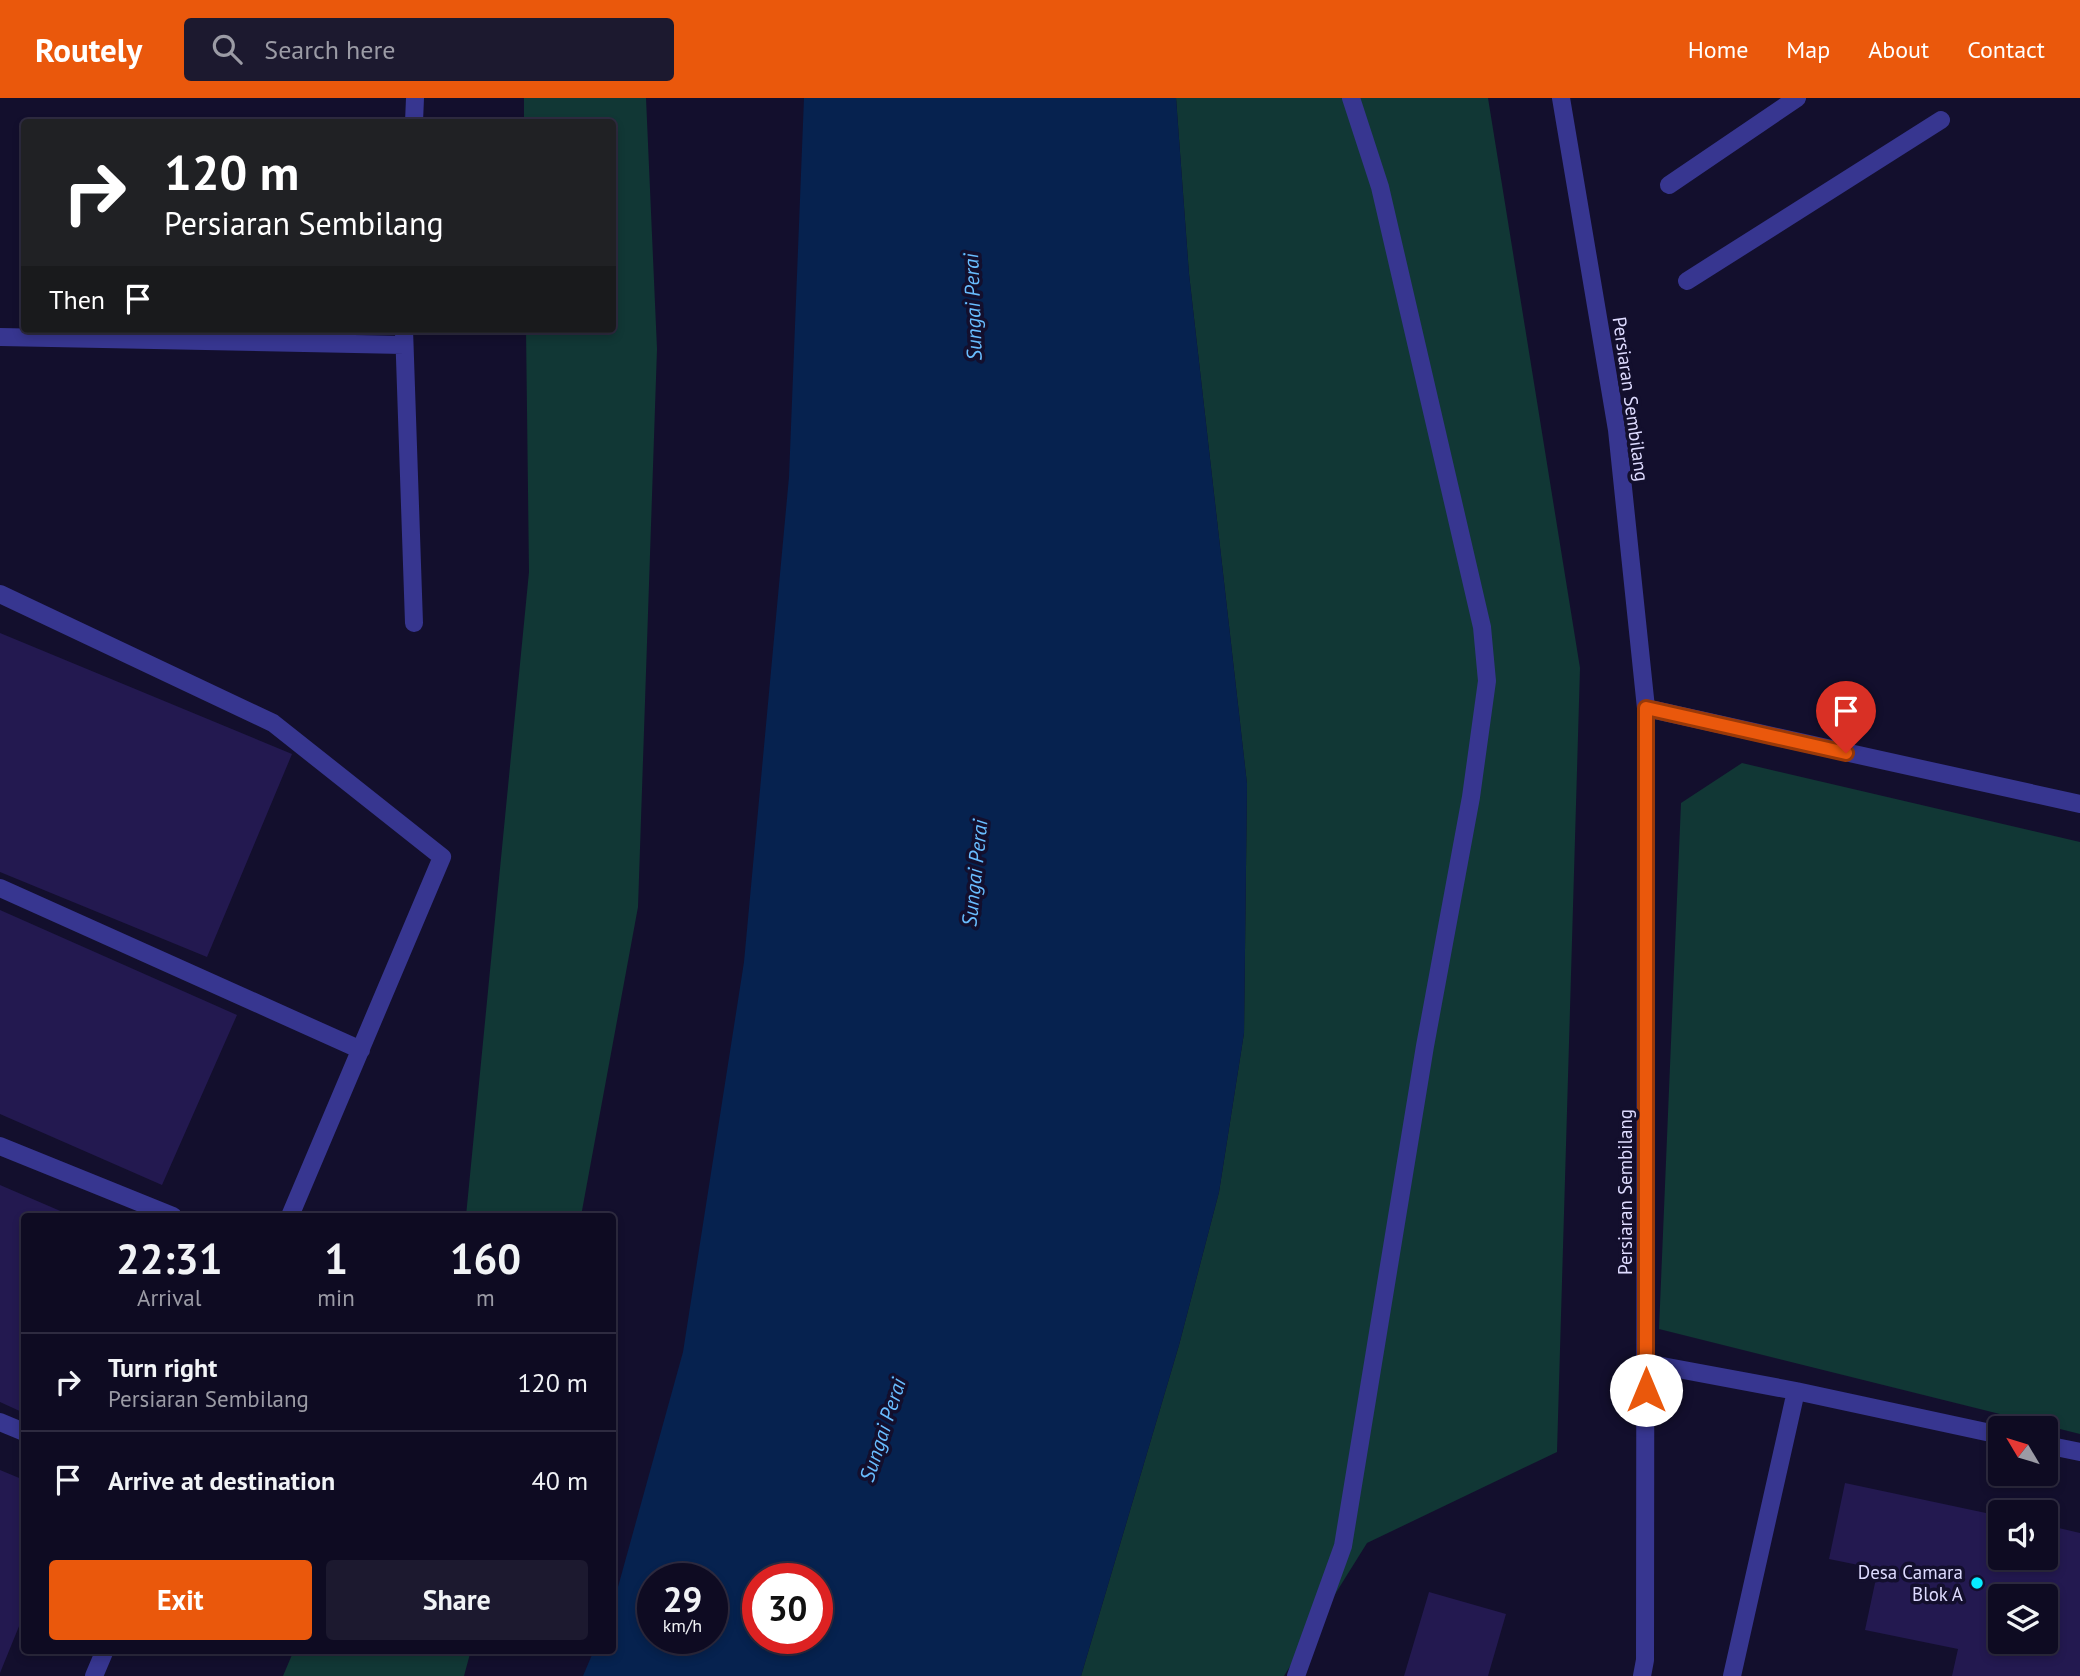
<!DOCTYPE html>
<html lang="en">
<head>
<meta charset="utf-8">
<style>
  :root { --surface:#0e0b22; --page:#1c192f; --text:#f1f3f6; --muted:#9b9ba5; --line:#2e2b40; --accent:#ea580c }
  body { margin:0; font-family:"PT Sans",sans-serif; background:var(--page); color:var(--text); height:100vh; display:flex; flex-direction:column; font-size:26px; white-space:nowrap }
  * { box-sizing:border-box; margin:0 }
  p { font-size:23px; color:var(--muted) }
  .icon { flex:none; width:38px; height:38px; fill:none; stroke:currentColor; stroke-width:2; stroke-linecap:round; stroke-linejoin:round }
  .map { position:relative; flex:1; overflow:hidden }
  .side { position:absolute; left:21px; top:1115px; width:595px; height:441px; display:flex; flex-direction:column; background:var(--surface); border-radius:7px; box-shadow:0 4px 10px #0003,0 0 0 2px var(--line) }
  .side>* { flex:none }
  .hud { position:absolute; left:21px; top:21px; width:595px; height:214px; border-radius:7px; box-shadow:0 4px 10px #0003,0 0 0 2px var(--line); background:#202124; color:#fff; overflow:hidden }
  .needle { width:46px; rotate:308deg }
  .controls { position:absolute; left:1988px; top:1318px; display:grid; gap:14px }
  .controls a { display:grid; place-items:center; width:70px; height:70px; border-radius:7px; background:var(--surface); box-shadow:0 4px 10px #0003,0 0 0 2px var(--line); font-size:35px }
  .speed { position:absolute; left:637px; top:1465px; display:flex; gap:14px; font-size:35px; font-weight:700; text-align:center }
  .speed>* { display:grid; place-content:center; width:91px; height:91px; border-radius:50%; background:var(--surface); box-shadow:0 4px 10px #0003,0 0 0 2px var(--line); line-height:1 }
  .speed small { font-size:18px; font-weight:400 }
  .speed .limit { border:10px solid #d22; background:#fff; color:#111 }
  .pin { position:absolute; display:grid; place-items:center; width:60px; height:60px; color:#fff; margin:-72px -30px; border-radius:50% 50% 50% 0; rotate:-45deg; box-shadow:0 0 7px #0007 }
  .pin .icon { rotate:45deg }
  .me { position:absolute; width:77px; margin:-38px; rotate:0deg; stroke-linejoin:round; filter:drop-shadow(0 0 5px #0008) }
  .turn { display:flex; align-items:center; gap:24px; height:147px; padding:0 28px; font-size:32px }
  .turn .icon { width:91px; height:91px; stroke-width:2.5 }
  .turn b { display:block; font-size:49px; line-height:60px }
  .then { display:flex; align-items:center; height:66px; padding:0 28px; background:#0003; gap:14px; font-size:26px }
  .eta { display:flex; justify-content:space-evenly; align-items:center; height:119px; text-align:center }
  .eta b { font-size:42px; font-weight:800; line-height:49px }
  .cta { display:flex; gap:14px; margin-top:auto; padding:14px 28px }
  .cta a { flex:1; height:80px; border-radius:7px; background:var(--accent); color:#fff; font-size:28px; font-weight:800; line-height:80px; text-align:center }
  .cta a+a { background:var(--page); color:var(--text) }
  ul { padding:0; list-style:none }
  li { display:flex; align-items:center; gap:21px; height:98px; padding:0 28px; border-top:2px solid var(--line) }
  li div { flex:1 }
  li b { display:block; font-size:26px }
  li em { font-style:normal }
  header { display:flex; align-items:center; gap:42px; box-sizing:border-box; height:98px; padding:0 35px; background:var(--accent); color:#fff }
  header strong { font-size:33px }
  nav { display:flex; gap:38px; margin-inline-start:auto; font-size:24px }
  .search { width:490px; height:63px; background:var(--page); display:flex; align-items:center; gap:18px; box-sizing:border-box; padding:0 24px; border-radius:7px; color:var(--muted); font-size:26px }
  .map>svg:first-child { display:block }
</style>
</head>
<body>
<header>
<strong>Routely</strong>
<div class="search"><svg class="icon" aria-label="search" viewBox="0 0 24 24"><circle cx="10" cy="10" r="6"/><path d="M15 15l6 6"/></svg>Search here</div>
<nav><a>Home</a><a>Map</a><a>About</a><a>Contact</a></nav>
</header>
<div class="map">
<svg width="2080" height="1578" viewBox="0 0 2080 1578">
  <rect width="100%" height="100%" fill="#130f2d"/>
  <path fill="#113735" d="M524,0H646L657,251L638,809L581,1118H466L529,474L526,231H612V24H524Z
    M1176,0H1488L1580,570L1557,1354L1367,1445L1284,1578H1081L1179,1247L1219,1094L1244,935L1247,686L1189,176Z
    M1742,665L2080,744V1336L1659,1231L1681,705Z
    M294,1552H471L464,1578H283Z"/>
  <path fill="#06224f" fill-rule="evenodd" d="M804,0H1176L1189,176L1247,686L1244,935L1219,1094L1179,1247L1081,1578H583L594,1552H612L613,1507L683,1254L744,864L789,379ZM653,1480H712V1540H653ZM758,1480H817V1540H758Z"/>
  <path fill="#231950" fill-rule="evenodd" d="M0,535L292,656L207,859L0,774Z
    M0,812L237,917L162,1087L0,1016Z
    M0,1087L72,1118H24V1315L0,1304Z
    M0,1372L24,1382V1516L0,1575Z
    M1845,1385L2000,1418V1460H2046V1427L2080,1435V1578H1952L1958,1551L1865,1532L1878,1471L1829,1461ZM2000,1498H2046V1544H2000Z
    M1429,1494L1506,1516L1488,1578H1404Z"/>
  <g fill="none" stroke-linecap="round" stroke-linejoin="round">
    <path stroke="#373690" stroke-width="18" d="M1561,0L1617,332L1646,610L1645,1562L1642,1578
      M414,24L415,0
      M1669,87L1797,0
      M1687,183L1941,22
      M404,231L414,525
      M0,239L404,247
      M0,496L273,625L442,759L290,1118
      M1646,610L2080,706
      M0,790L361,952
      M0,1048L173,1118
      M1646,1265L1796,1293L2000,1337
      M0,1324L24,1334
      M2046,1347L2080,1354
      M94,1578L105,1552
      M1296,1578L1343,1448L1425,948L1471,699L1487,583L1482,529L1380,89L1351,0
      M1732,1578L1796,1293"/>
  </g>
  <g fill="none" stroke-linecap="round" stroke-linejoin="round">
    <defs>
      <path id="route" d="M1646,1292V610L1846,655"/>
    </defs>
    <use href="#route" stroke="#983908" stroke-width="18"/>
    <use href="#route" stroke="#ea580c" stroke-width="12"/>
  </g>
  <circle fill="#07ebff" stroke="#130f2d" stroke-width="2.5" cx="1977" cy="1485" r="7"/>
  <g text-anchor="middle" stroke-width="7" stroke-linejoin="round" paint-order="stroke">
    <g font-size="19" fill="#dedbff" stroke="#130f2d">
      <text transform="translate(1631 301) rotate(82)" y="7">Persiaran Sembilang</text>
      <text transform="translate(1625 1094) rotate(-90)" y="7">Persiaran Sembilang</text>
    </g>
    <g font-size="19" fill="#dedbff" stroke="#130f2d" text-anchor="end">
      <text x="1963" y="1481">Desa Camara<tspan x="1963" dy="22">Blok A</tspan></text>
    </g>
    <g font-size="21" font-style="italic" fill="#69bdff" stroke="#130f2d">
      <text transform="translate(973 209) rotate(-92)" y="7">Sungai Perai</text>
      <text transform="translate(975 775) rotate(-84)" y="7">Sungai Perai</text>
      <text transform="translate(883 1332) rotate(-72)" y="7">Sungai Perai</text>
    </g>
  </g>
</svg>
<div class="controls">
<a><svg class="needle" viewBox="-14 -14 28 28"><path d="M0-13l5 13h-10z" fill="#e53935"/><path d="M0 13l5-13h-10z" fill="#9b9ba5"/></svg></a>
<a><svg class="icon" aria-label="sound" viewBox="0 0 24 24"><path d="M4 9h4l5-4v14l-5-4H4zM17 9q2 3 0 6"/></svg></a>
<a><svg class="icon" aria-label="layers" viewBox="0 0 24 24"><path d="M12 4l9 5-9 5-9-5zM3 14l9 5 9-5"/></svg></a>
</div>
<div class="speed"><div>29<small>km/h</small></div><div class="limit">30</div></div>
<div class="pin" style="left:1846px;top:655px;background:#d93025"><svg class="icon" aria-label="arrive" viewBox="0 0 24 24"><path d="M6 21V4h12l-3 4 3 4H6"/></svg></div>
<svg class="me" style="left:1646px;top:1292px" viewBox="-20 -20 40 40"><circle r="19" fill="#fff"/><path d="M0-13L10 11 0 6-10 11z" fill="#ea580c"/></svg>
<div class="hud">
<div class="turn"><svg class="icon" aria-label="right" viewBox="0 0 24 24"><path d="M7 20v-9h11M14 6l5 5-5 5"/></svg><div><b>120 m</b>Persiaran Sembilang</div></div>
<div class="then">Then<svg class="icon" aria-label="arrive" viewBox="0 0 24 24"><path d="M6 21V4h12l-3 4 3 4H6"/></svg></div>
</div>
<section class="side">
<div class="eta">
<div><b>22:31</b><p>Arrival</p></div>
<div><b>1</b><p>min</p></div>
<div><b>160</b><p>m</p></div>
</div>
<ul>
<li><svg class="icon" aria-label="right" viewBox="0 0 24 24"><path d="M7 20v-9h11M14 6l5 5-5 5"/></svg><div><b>Turn right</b><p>Persiaran Sembilang</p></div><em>120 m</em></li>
<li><svg class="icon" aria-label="arrive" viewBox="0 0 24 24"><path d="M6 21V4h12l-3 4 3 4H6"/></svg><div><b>Arrive at destination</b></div><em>40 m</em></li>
</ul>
<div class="cta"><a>Exit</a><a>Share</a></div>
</section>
</div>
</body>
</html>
